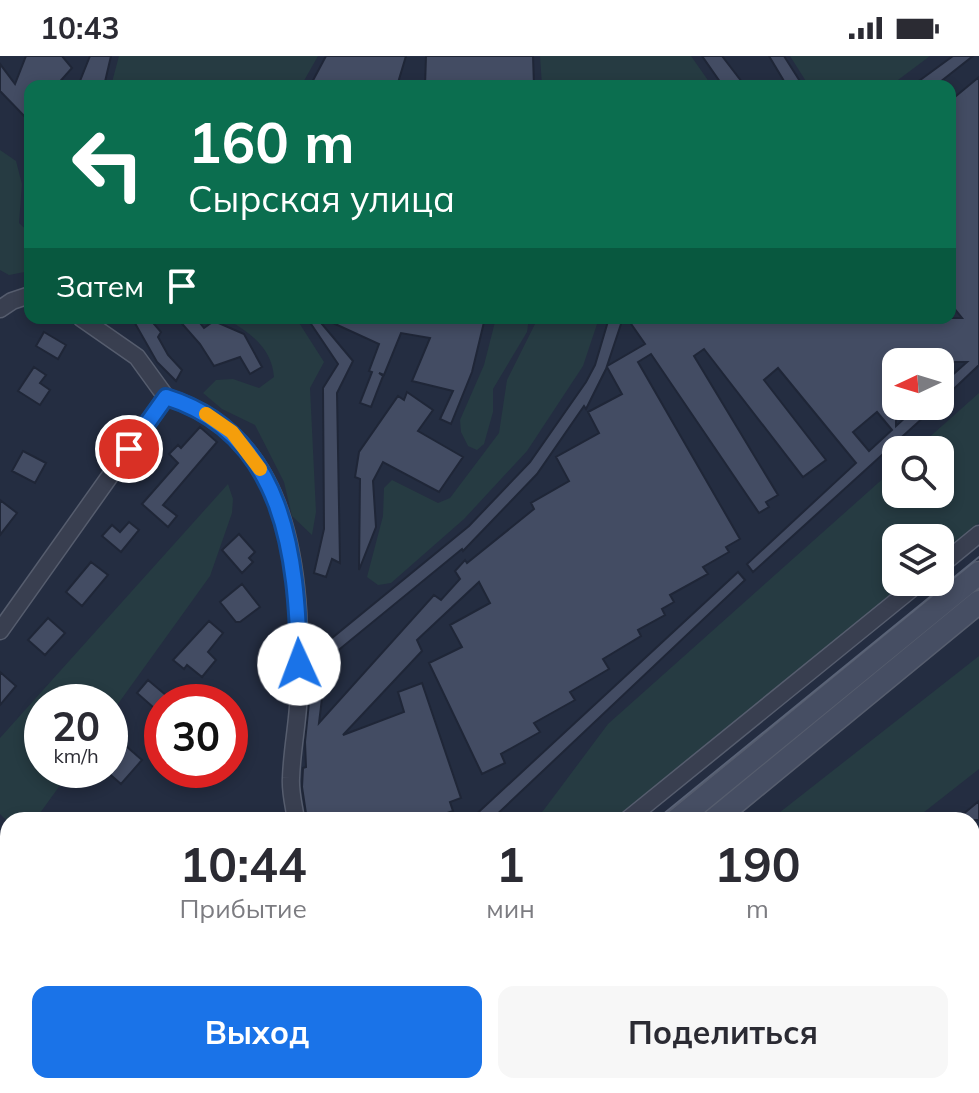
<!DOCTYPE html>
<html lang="ru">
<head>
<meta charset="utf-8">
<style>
  :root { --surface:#fff; --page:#f7f7f7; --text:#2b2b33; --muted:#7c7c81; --accent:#1a73e8 }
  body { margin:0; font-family:Mulish,sans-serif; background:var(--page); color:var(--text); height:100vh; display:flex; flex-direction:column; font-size:30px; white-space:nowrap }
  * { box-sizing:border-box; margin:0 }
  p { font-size:26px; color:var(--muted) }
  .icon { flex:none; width:44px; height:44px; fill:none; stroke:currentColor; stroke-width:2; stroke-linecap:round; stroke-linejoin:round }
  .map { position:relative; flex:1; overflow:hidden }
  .side { position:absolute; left:0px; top:756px; width:980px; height:282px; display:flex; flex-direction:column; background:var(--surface); border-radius:24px 24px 0 0; box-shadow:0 4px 12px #0003 }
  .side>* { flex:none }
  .guide { position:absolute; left:24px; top:24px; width:932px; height:244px; border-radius:16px; box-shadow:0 4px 12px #0003; background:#0b6e4f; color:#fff; overflow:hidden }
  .needle { width:52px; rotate:266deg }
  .controls { position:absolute; left:882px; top:292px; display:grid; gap:16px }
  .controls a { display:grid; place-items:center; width:72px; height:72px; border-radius:16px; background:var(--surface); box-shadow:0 4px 12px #0003; font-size:40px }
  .speed { position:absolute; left:24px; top:628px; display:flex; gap:16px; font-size:40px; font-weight:700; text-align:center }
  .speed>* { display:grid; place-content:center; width:104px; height:104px; border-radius:50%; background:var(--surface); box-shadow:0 4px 12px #0003; line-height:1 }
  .speed small { font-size:20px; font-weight:400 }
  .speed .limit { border:12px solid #d22; background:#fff; color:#111 }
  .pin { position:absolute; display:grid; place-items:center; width:68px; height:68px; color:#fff; margin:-34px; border:4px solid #fff; border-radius:50%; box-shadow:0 2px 8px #0007 }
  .me { position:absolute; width:88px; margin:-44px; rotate:358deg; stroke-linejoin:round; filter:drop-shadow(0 0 6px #0008) }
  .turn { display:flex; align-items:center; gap:28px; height:168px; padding:0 32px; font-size:36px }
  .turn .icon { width:104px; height:104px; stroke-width:2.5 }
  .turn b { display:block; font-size:56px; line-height:68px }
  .then { display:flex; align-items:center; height:76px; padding:0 32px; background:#0003; gap:16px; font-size:30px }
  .eta { display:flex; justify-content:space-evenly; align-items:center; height:136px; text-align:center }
  .eta b { font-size:48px; font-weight:700; line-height:56px }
  .button { display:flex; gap:16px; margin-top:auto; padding:16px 32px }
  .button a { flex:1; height:92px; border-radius:16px; background:var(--accent); color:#fff; font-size:32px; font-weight:700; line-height:92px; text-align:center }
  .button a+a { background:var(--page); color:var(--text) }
  .status { display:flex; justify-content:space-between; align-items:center; height:56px; padding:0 40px; background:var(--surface); direction:ltr }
  .status svg { height:22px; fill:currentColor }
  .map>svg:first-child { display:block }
</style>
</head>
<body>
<div class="status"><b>10:43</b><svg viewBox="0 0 49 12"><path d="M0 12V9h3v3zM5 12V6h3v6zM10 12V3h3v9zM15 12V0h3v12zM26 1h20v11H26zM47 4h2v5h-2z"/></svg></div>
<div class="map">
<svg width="979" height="1037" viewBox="0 0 979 1037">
  <rect width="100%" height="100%" fill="#242d41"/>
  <path fill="#263b42" d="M119,0H318L301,30H111Z
    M540,0H691L712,30H542Z
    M790,0H930L890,30H809Z
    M0,94L16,105L22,128L19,167L30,177V215L9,219L0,214Z
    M225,262H296L324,306L310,332L316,456L312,479L292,460L284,426L255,369L222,353L203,337L216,324L233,323L259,332L274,321C272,291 249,276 225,262Z
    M496,262H529L527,276L493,333V356L484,388L477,394L468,390L461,376L460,364L484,309Z
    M538,262H599L583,310L527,395L464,463L391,527L378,529L367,521L383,460L384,432L392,424L438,447L450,442L499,377L507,324Z
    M979,337V467L940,499V482H896V526H907L616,764H530L543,755L608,668L896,411V438H940V394H915Z
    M228,428L233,443L232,457L210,520L110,659V646H42V714H71L35,764H8V766L0,758V682Z
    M979,600V713L914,764H770Z
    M979,929V1037H809L816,1030H972V932Z
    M432,1030H540L530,1037H423Z"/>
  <path fill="#434c63" stroke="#1f2637" stroke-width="2" fill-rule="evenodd" d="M26,0H62L72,12L56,30H30V66L0,35V8L15,28Z
    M90,0H111L104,30H78Z
    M326,0H406L397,30H310Z
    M426,0H533L534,30H425Z
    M702,0H722L745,30H723Z
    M769,0H784L803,30H787Z
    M953,0H973L935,30H912Z
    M979,21V309L940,346V330L967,306H896V370L918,350H936L753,516L747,508L856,407L778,312L764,324L826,404L803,421L704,293L694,300L778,439L766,446L769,451L759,457L651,298L638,306L740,483L726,491L729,496L703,511L708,518L670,539L674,546L662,553L665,559L638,574L641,580L603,603L609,613L570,636L575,644L534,667L540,676L501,698L505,707L482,718L429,607L462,591L450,569L490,547L479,526L417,584L422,595L343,679L404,656L398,636L422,627L461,742L450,746L453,755L427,764H307L302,731L303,712L306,711L305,686L313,607L321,591L469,470L530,406L586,326L595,309L609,262H623L607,310L645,288L627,262H962L950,247V45ZM607,311L622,338L588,356L599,377L556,401L569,425L531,447L534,453L467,507L465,504L455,515L460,523L441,544L434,539L319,667L326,610L330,601L462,493L463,495L537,418L584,350L586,353ZM877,356L892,374L869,395L853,376Z
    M132,262H149L161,276L158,281L168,299L182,314L176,325L157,306Z
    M177,262H196L204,272L214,265L244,278L262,311L250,318L240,301L214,310L200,288Z
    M307,262H317L353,305L337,337L340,507L332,503L326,521L314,517L324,473L323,332L338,308Z
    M322,262H485L472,316L451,368L440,363L453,335L412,325L430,282L401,277L384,319L379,317L383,320L371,351L360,347L372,316L369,315L379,288Z
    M44,276L66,289L58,303L36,290Z
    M34,311L46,319L40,327L50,334L40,349L18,335Z
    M407,336L433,354L418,375L463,401L439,436L383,406L373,425L376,471L359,514L360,423L355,421L359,396L398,340L404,344Z
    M200,371L217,386L163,449L177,460L168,471L142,448L178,407L169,398L178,389L181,392Z
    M23,395L46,407L35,427L12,415Z
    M0,444L17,457L0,479Z
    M129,466L139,474L121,496L102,480L112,469L120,476Z
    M239,478L255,496L249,502L253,506L242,517L222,494Z
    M91,506L108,519L82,550L66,536Z
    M738,516L745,524L491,764H470Z
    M242,528L260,551L240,566H236L220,546Z
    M48,562L65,577L45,599L28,584Z
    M209,565L223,577L208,596L216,604L202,621L187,609L184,613L173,604Z
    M0,616L16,630L0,649Z
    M148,624L174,646H162V659L137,637Z
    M126,690L142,704L121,728L105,714H110V709Z
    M979,745V764H956Z"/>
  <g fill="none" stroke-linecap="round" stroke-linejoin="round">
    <defs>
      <path id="minor" d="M0,253L12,245L30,239
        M166,341C292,380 302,518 299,631C299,661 292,691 291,722C290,736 294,750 296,764
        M940,510L979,478
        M0,575L166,341L137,301L81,262
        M627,764L920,526
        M972,818L979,813
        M0,935L8,926
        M204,1030L229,1036L241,1030
        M178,1037L192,1030
        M678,1037L689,1030"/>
      <path id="secondary" d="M677,764L979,517
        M714,764L979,546
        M343,1037L352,1030
        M381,1037L389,1030"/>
    </defs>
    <use href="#minor" stroke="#565d6e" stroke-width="19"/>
    <use href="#secondary" stroke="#565d6e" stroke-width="25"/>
    <use href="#minor" stroke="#393f50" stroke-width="16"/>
    <use href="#secondary" stroke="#464e63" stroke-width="22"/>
    <path stroke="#5a6377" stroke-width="2" d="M656,764L979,501
      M311,1037L319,1030"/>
  </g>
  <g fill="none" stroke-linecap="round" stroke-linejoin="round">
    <defs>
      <path id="route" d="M129,393L166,341C285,378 297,500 299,608"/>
    </defs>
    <use href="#route" stroke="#114b97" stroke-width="20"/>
    <use href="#route" stroke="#1a73e8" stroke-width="14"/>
    <path stroke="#f59e0b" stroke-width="14" d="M206,358L232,376L260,413"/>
  </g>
</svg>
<div class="controls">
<a><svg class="needle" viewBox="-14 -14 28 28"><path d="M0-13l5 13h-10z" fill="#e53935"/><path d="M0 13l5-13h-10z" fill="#7c7c81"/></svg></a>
<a><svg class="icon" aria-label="search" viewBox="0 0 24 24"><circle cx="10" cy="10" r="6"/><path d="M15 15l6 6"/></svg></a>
<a><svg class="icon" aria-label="layers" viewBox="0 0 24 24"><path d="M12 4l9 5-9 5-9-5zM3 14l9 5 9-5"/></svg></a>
</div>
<div class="speed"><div>20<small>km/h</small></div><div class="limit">30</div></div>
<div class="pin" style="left:129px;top:393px;background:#d93025"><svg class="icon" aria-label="arrive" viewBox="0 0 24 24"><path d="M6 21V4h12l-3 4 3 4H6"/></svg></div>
<svg class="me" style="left:299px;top:608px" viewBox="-20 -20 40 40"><circle r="19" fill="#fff"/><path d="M0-13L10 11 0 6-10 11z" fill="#1a73e8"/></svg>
<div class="guide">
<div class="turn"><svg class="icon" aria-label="left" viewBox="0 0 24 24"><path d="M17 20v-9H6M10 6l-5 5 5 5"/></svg><div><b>160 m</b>Сырская улица</div></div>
<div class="then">Затем<svg class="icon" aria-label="arrive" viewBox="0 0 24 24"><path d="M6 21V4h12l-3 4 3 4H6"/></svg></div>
</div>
<section class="side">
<div class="eta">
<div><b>10:44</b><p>Прибытие</p></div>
<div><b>1</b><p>мин</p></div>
<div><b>190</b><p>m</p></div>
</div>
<div class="button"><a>Выход</a><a>Поделиться</a></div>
</section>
</div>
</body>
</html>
